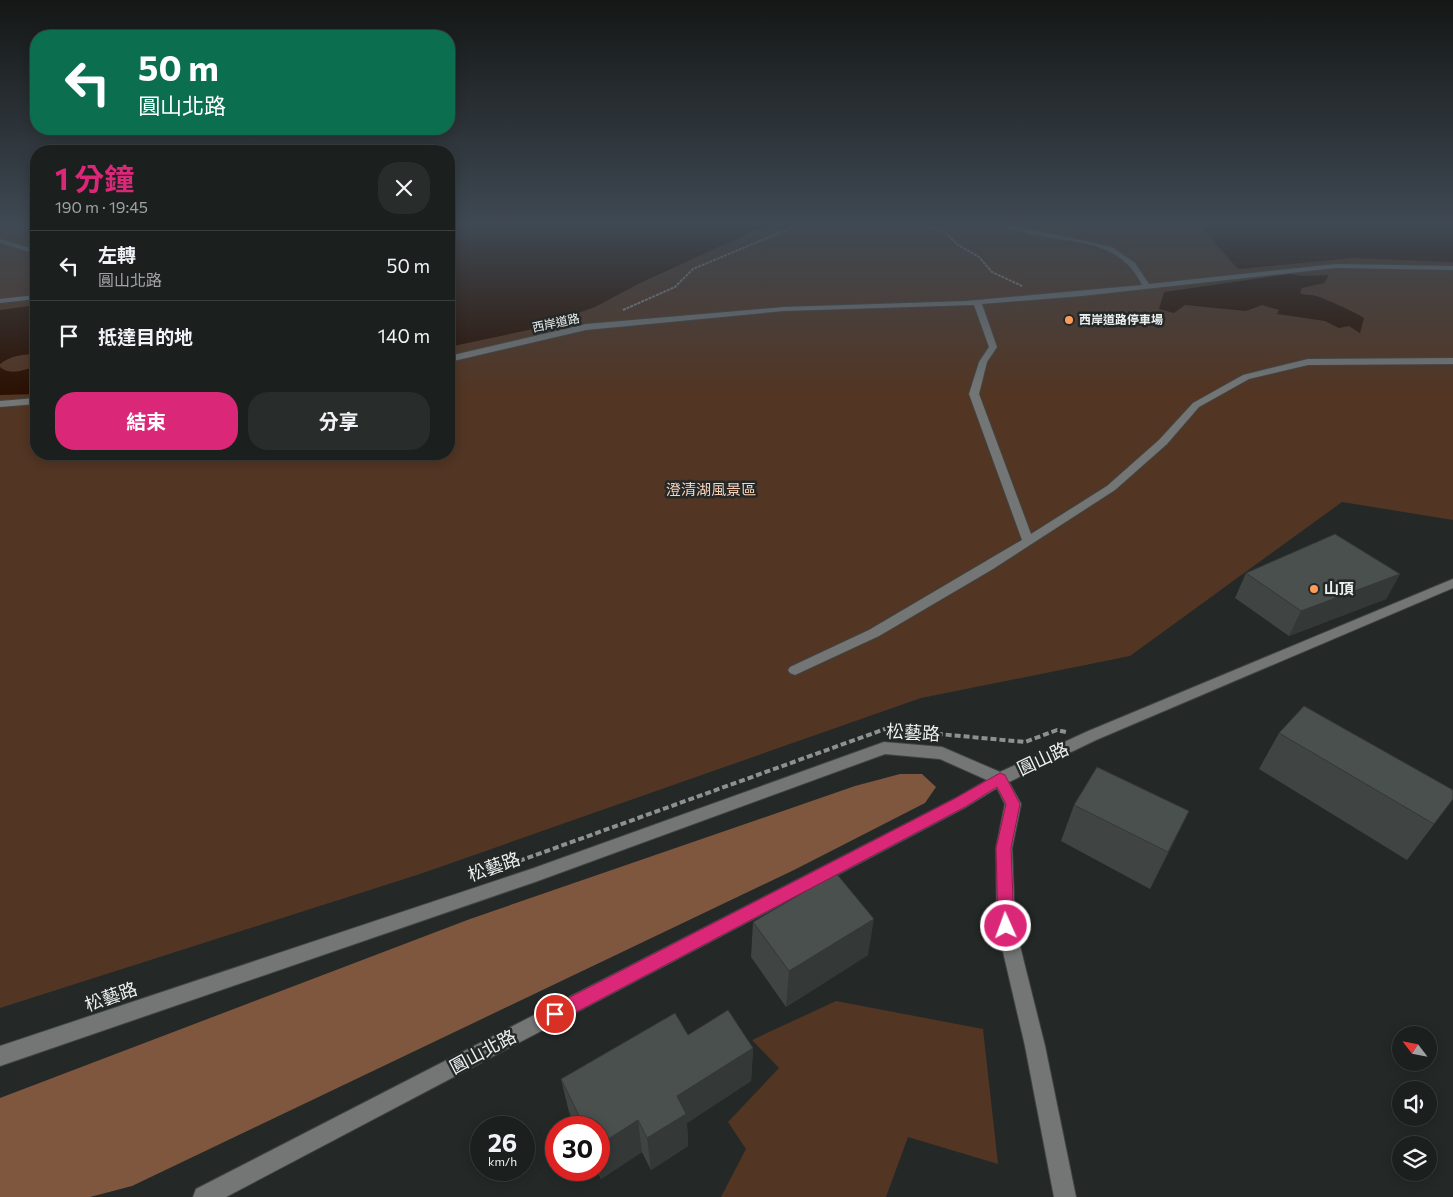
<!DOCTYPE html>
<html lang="zh-TW">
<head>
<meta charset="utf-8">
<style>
  :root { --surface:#1b1f1e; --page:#282c2b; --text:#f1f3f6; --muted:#a0a2a4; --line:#393d3c; --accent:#db2777 }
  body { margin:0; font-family:Commissioner,"Noto Sans TC",sans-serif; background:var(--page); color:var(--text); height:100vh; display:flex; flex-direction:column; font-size:19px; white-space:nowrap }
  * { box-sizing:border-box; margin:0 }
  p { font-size:16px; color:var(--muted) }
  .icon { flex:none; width:28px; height:28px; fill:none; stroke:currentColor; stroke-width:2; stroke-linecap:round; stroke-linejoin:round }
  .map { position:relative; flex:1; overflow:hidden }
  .drawer { position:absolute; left:30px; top:145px; width:425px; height:315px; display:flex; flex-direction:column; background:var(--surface); border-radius:20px; box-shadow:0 2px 12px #0003,0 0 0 1px var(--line) }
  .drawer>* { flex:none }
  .top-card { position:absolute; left:30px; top:30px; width:425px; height:105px; border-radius:20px; box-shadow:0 2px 12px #0003,0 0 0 1px var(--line); background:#0b6e4f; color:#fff; overflow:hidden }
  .needle { width:32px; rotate:302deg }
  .controls { position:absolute; left:1392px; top:1026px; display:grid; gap:10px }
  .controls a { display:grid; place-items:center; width:45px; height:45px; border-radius:50%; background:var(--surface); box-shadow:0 2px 12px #0003,0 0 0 1px var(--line); font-size:25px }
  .speed { position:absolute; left:470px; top:1116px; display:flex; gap:10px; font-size:25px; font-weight:700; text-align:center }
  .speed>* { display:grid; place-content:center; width:65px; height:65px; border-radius:50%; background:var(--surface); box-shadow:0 2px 12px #0003,0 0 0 1px var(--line); line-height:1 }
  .speed small { font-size:12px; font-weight:400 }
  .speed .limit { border:8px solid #d22; background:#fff; color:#111 }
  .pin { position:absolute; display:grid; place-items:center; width:42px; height:42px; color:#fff; margin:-21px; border:2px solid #fff; border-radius:50%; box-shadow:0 1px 5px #0007 }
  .me { position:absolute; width:55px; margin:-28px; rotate:358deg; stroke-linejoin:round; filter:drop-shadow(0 0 4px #0008) }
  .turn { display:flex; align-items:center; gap:18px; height:105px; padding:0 25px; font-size:22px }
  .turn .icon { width:65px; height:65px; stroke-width:2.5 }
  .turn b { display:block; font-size:35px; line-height:42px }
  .round { display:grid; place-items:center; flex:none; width:52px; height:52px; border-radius:20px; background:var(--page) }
  .summary { display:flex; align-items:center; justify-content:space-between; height:85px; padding:0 25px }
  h1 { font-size:30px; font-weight:700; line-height:38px; color:var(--accent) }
  .action { display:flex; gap:10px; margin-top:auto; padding:10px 25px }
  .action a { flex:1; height:58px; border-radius:20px; background:var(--accent); color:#fff; font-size:20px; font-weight:700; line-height:58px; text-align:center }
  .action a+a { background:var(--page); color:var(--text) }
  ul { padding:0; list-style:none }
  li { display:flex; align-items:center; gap:15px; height:70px; padding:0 25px; border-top:1px solid var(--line) }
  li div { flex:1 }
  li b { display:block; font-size:19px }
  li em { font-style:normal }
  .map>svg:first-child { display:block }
</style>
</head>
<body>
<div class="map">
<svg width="1453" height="1197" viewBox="0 0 1453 1197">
  <rect width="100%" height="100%" fill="#242928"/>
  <path fill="#523523" d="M0,225H36V454H449V225H1453V520L1342,502L1130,656L921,698L420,874L0,1008Z
    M836,1001L983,1029L998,1164L908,1137L886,1197H721L746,1149L728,1122L779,1068L752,1040Z"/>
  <path fill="#7f573f" d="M900,774H922L936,787L925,803L794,870L132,1186L90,1197H0V1098L470,919L855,786Z"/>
  <path fill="#2b1102" d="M449,225H767L640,283L595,307L533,329L449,347Z
    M1204,225H1453V262L1352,258L1238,269L1202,228Z
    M1290,274L1302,276L1329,275L1324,283L1302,288L1300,293C1306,296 1310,294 1316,296C1322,297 1361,315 1364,318L1360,333L1349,326L1339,328L1325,321L1277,314L1279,310L1262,305L1246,311L1185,305L1174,313L1159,309L1164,292Z
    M36,305V354C24,354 10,356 0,364V310Z
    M36,366V394L0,395V367C11,376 24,370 36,366Z"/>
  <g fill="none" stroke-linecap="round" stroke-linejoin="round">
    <defs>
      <path id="minor" d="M1001,225H1011L1112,247L1135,263L1149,284L1336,264L1453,266V270L1336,268L1082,296L982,304L997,347L987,362L979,394L1031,534L1107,486L1159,440L1193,403L1243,375L1308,359L1453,358V364L1308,365L1249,379L1199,407L1167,444L1115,490L993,569L879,636L795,675L790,673L788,670L790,667L869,630L1022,540L969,394L979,362L989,347L974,305L784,311L586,330L449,362V356L586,324L784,307L966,301L1142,285C1119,237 1070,244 1026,233C1018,231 1008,230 1001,225Z
        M0,239L36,250V254L0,243Z
        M36,295V299L0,303V299Z
        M36,398V404L0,407V401Z
        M1453,579V588L1096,740L1009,782L1021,804L1012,848L1015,926L1045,1046L1076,1197H1054L1025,1046L997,926L996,848L1005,804L997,788L966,807L226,1197H193L196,1189L954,799L987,780L940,759L885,754L535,882L0,1066V1046L534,868L884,742L942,747L1000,772L1086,732Z"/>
    </defs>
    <use href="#minor" stroke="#404544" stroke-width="2"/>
    <path stroke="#8d9191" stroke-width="2" stroke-dasharray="3 1" stroke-linecap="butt" d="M919,225L944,231L958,245L979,257L992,272L1022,286
      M623,310L675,287L693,269L798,225"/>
    <path stroke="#8d9191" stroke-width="4" stroke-dasharray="6 3" stroke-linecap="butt" d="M519,861L885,729L1025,742L1057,730L1066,732"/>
    <use href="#minor" fill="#747676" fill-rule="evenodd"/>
  </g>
  <path fill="#404543" d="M1246,573L1400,574L1386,599L1289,636L1235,598Z
    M1279,733L1453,799L1407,860L1259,769Z
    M1074,805L1189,811L1150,889L1061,841Z
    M753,922L868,955L786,1007L751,957Z
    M688,1035L753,1048L751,1081L687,1123L688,1146L651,1170L642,1152L601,1179L597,1170H599V1128H576L569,1112L561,1079Z"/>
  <path fill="#343837" d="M1400,574L1386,599L1289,636L1301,611Z
    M1189,811L1171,848L1150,889L1168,852Z
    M874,919L868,955L786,1007L789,971Z
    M753,1048L751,1081L687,1123L688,1146L651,1170L647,1138L677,1096Z
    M638,1120L642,1152L601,1179L599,1169V1145Z"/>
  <path fill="#4a504e" stroke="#343837" d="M1335,534L1400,574L1301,611L1246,573Z
    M1304,706L1453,790V799L1434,824L1279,733Z
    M1097,767L1189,811L1168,852L1074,805Z
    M836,873L874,919L789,971L753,922Z
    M728,1010L753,1048L677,1096L686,1114L647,1138L638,1120L599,1145V1128H585L561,1079L675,1013L688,1035Z"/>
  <linearGradient id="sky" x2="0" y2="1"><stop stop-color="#141716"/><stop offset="0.57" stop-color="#3f4953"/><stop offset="1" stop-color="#3f4953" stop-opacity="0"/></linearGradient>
  <rect width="1453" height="393" fill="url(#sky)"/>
  <path fill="#db2777" stroke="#8e194d" d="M1000,773L1005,775L1020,804L1011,848L1014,926L1012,931L1006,933L1001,931L998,926L996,848L1006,804L997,787L965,807L561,1020L555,1022L549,1020L547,1014L549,1008L954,799Z"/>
  <g fill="#ff9b5a" stroke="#242928" stroke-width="2">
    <circle cx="1069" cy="320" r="5"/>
    <circle cx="1314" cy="589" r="5"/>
  </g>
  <g text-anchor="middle" stroke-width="5" stroke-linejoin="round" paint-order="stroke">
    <g font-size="12" font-weight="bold" fill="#edf0f0" stroke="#242928" text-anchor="start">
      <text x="1079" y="324">西岸道路停車場</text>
    </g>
    <g font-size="12" fill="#edf0f0" stroke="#242928">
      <text transform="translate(556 323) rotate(-12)" y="4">西岸道路</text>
    </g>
    <g font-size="15" fill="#fbd2ba" stroke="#242928">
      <text x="711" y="495">澄清湖風景區</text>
    </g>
    <g font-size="15" font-weight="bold" fill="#edf0f0" stroke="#242928" text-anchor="start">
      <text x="1324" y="594">山頂</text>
    </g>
    <g font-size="18" fill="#edf0f0" stroke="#242928">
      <text transform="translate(913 733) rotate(3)" y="6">松藝路</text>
      <text transform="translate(1043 759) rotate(-25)" y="6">圓山路</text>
      <text transform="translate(494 867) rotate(-19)" y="6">松藝路</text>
      <text transform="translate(111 997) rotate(-19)" y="6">松藝路</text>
      <text transform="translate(483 1052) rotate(-28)" y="6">圓山北路</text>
    </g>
  </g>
</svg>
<div class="controls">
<a><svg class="needle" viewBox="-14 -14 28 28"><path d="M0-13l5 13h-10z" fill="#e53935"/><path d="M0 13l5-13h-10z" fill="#a0a2a4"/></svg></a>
<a><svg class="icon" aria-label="sound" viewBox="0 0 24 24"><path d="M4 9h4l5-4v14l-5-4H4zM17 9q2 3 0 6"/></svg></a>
<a><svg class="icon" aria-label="layers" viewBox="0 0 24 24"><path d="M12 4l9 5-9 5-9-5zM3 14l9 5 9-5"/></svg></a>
</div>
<div class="speed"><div>26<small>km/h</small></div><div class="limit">30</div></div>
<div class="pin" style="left:555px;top:1014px;background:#d93025"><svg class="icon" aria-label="arrive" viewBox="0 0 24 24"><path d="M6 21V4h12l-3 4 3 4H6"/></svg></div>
<svg class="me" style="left:1006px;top:926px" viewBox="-20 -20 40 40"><circle r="17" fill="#db2777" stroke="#fff" stroke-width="3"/><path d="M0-11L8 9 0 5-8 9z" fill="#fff"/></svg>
<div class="top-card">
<div class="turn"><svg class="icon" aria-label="left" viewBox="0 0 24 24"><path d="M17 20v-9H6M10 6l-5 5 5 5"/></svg><div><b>50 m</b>圓山北路</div></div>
</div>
<section class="drawer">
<div class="summary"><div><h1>1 分鐘</h1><p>190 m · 19:45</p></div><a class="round"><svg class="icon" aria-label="close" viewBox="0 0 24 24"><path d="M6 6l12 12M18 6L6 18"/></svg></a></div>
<ul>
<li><svg class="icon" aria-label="left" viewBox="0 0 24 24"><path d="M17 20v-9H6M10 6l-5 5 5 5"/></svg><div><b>左轉</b><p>圓山北路</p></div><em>50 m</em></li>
<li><svg class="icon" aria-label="arrive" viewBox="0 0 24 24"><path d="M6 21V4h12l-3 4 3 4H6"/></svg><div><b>抵達目的地</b></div><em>140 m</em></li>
</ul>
<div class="action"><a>結束</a><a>分享</a></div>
</section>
</div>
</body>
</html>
